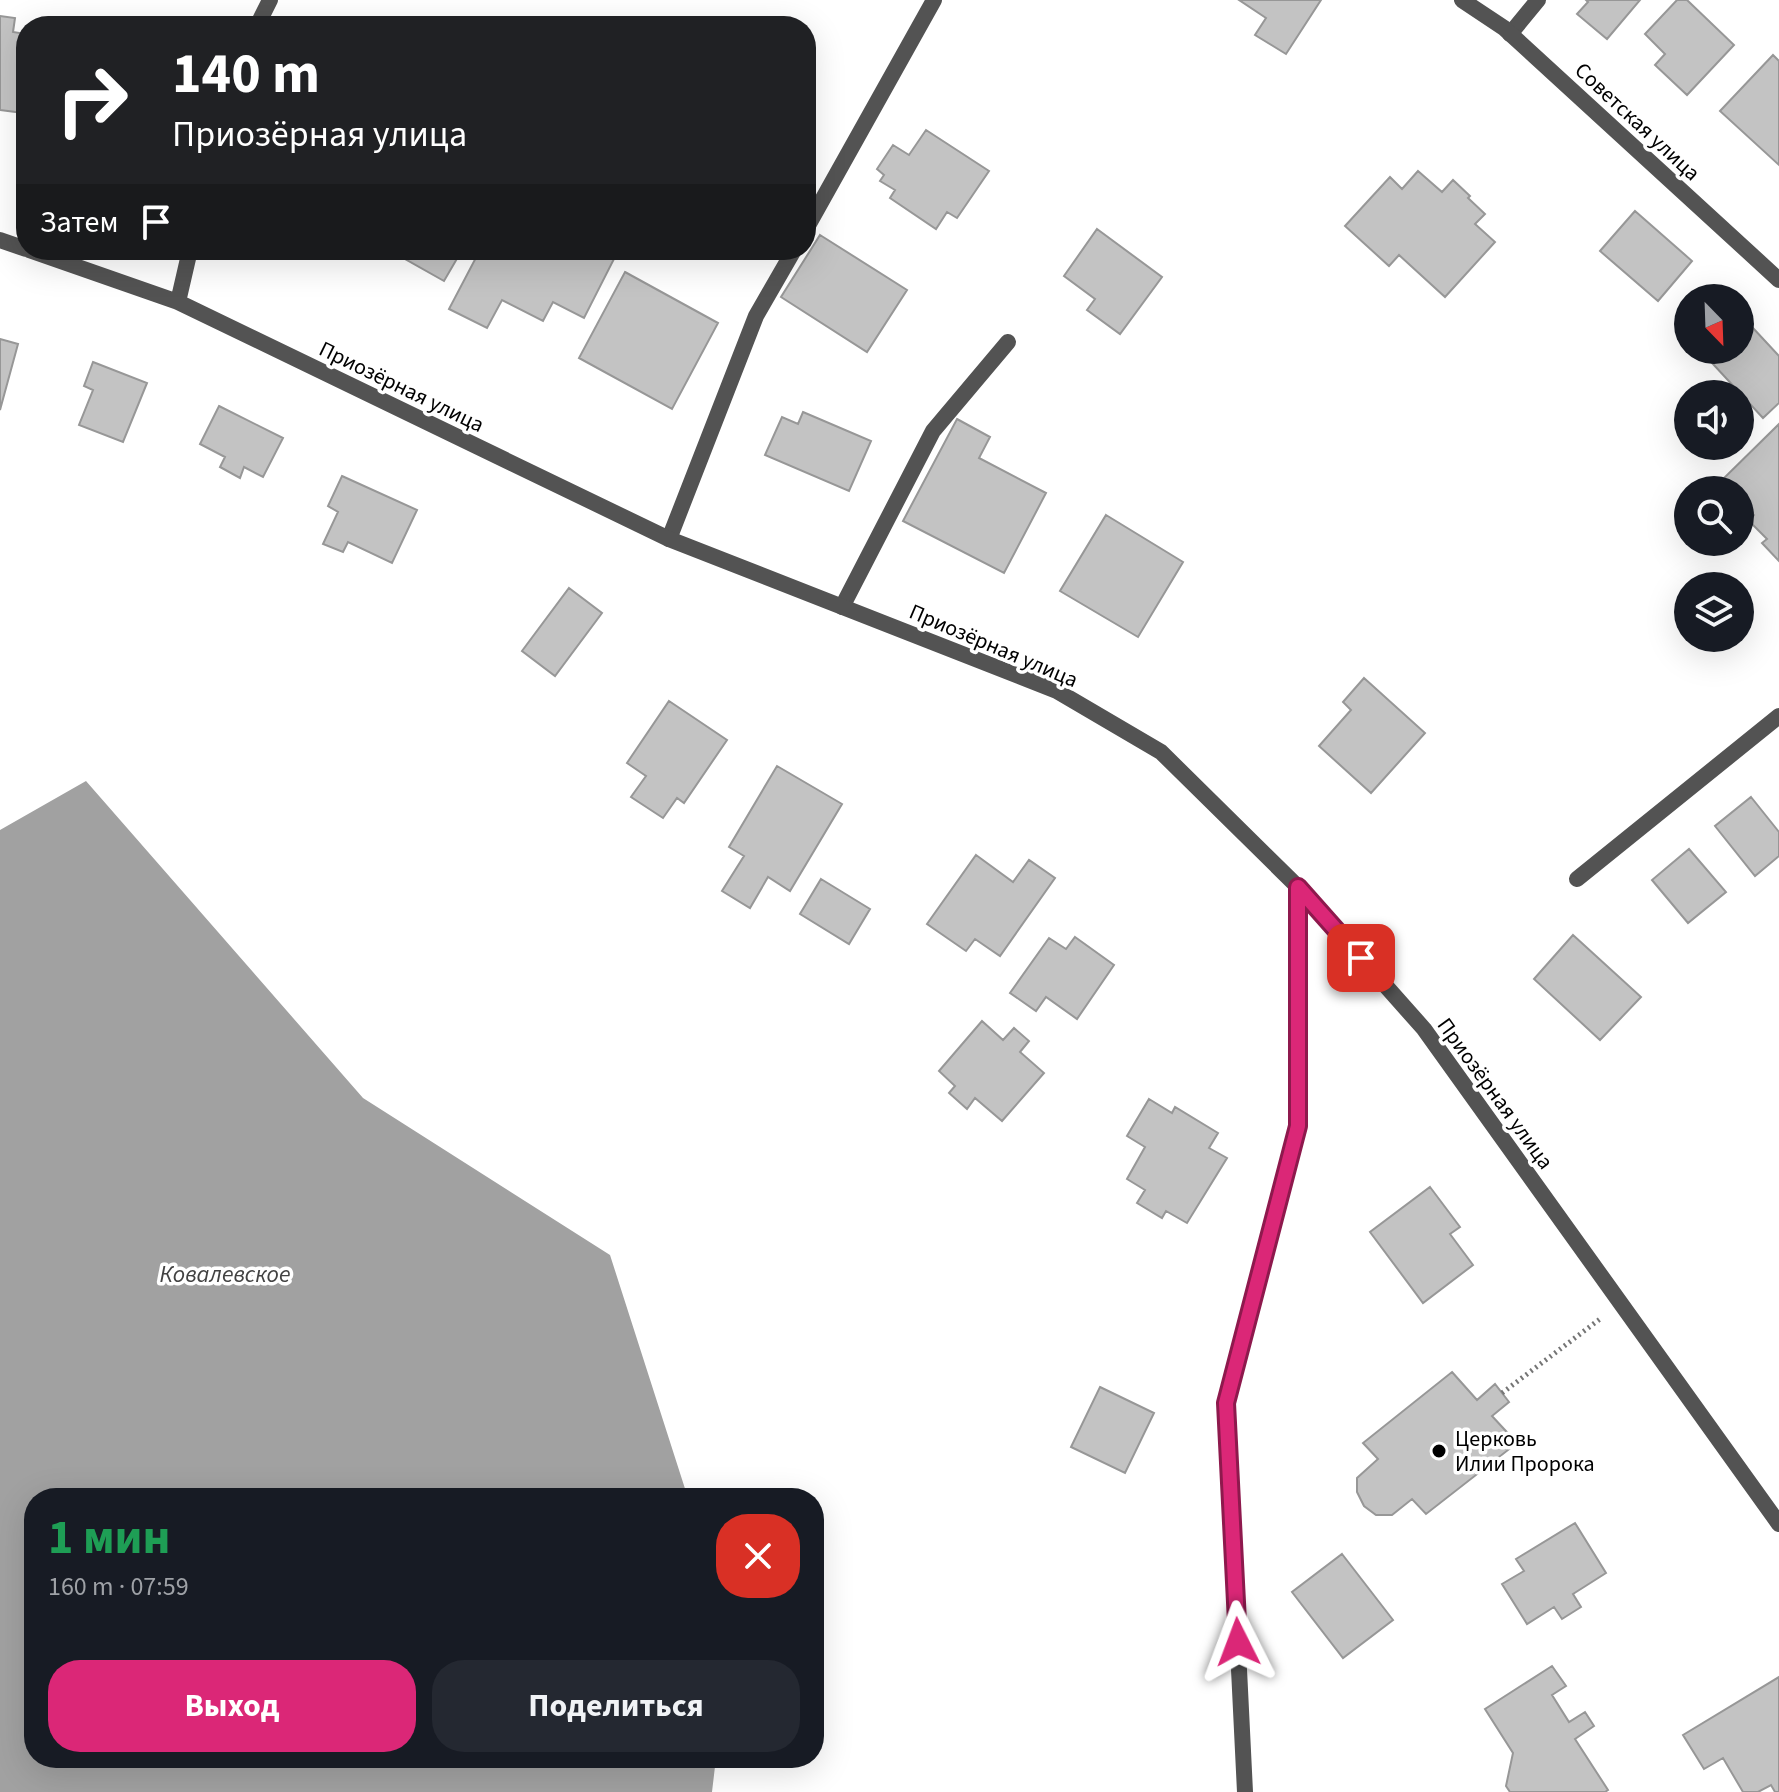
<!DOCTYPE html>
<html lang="ru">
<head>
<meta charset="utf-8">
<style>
  :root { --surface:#171b24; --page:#242831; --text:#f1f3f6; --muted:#9ea1a6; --accent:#db2777 }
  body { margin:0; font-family:"Source Sans 3",sans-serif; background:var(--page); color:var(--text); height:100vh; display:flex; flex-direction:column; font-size:30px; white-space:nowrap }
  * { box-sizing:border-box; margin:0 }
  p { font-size:26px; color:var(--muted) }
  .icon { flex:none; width:44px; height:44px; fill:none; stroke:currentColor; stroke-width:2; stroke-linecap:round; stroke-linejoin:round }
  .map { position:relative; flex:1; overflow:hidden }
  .details { position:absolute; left:24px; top:1488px; width:800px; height:280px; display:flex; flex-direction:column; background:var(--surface); border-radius:32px; box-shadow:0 8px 32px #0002 }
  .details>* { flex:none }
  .guide { position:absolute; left:16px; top:16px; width:800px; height:244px; border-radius:32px; box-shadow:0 8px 32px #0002; background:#202124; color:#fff; overflow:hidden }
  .needle { width:52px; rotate:157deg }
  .fabs { position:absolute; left:1674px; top:284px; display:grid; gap:16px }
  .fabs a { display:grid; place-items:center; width:80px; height:80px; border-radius:50%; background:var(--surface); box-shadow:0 8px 32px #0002; font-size:40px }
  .pin { position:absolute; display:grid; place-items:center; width:68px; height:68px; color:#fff; margin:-34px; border-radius:16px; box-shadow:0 4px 12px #0006 }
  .me { position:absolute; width:88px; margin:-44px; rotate:357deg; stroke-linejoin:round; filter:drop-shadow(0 0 6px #0008) }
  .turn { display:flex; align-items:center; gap:28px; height:168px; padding:0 24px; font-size:36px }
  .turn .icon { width:104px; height:104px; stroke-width:2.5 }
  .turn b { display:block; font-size:56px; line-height:68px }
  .then { display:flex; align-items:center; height:76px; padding:0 24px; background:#0003; gap:16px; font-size:30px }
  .round { display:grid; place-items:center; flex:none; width:84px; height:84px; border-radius:32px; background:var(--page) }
  .headline { display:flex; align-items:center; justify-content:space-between; height:136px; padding:0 24px }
  h1 { font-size:48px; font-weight:700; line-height:60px; color:#1e9e55 }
  .action { display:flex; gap:16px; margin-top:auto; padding:16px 24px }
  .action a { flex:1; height:92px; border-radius:32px; background:var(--accent); color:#fff; font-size:32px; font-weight:700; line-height:92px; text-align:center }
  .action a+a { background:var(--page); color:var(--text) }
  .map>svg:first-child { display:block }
</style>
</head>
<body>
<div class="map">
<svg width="1779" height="1792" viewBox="0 0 1779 1792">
  <rect width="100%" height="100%" fill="#fff"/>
  <path fill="#a1a1a1" d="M86,781L363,1098L610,1255L688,1498H34V1758H716L712,1792H0V830Z"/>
  <path fill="#c3c3c3" stroke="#979797" stroke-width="2" d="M1239,0H1321L1286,54L1255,35L1266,18Z
    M1586,0H1640L1607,39L1577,14L1588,2Z
    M1677,0H1687L1734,45L1687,95L1655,65L1665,54L1645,34Z
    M0,16L15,18L13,32L26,34L24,113L0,110Z
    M1773,55L1779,61V165L1720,111Z
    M926,130L989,171L957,218L947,212L936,229L890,198L895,190L880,181L884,175L877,169L893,145L909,155Z
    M1418,171L1442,192L1453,180L1470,196L1468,198L1485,214L1475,224L1495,242L1445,297L1399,255L1389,266L1345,226L1390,177L1402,189Z
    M1635,211L1692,261L1658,301L1600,251Z
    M1097,229L1162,277L1120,334L1087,310L1095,299L1064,276Z
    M820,235L907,290L867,352L781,297Z
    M389,250H462L444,281Z
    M480,250H607L616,255L584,318L553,302L543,321L502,300L487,328L449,309Z
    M625,272L718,323L672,409L579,358Z
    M1740,314L1779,356V403L1763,418L1700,350H1740Z
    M0,339L18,344L0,410Z
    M93,362L147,383L123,442L79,425L93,390L84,386Z
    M219,406L283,438L263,477L244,467L240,478L220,467L225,457L200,444Z
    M803,412L871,441L849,491L765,455L782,417L798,424Z
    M957,419L990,437L979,458L1046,493L1004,573L903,521Z
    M1779,424V561L1762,543L1767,539L1749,521L1754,515L1740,501V490H1729L1721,481Z
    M342,476L417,510L392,563L348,542L343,552L323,544L338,512L328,506Z
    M1106,515L1183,562L1138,637L1060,591Z
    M569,588L602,613L555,676L522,651Z
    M1364,678L1425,733L1371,793L1319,746L1351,710L1343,702Z
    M669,701L727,740L684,803L677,798L663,818L631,797L646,776L627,763Z
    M777,766L842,804L790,891L768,877L750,908L722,891L744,856L729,847Z
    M1751,797L1779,832V856L1755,876L1715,826Z
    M1689,849L1726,892L1688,923L1652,880Z
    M976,855L1013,882L1029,860L1055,878L1000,956L975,939L966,951L927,924Z
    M821,879L870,909L849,944L800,914Z
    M1573,935L1641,997L1600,1040L1534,979Z
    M1075,937L1114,965L1077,1019L1046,997L1036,1011L1010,993L1049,938L1066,949Z
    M982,1021L1003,1040L1014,1028L1029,1041L1020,1052L1044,1073L1002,1121L975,1098L967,1109L949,1093L955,1086L939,1071Z
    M1149,1099L1172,1113L1175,1107L1218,1133L1209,1148L1227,1158L1187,1223L1166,1211L1162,1218L1137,1203L1145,1190L1127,1179L1145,1147L1127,1136Z
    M1430,1187L1460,1227L1450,1234L1473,1265L1423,1303L1370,1232Z
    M1452,1372L1477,1400L1495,1384L1509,1402L1492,1416L1517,1443L1426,1514L1412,1499L1392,1515H1376L1364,1506L1357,1492V1478L1378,1459L1363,1443Z
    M1100,1387L1154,1413L1125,1473L1071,1447Z
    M1575,1523L1606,1573L1573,1594L1581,1607L1562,1619L1554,1607L1527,1624L1502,1584L1524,1571L1516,1559Z
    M1342,1554L1393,1620L1343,1658L1292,1592Z
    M1552,1666L1566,1686L1552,1695L1569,1722L1585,1712L1594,1726L1575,1739L1608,1790L1605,1792H1510L1506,1786L1513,1753L1485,1709Z
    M1779,1677V1792H1775L1771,1785L1758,1792H1743L1723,1758L1704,1769L1683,1735Z"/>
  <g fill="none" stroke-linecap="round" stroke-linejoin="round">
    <path stroke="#757575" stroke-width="5" stroke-dasharray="2 4" stroke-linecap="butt" d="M1502,1393L1600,1319"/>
    <path stroke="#535353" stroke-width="16" d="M1510,34L1538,0
      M806,229L934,0
      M669,539L756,316L794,250
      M842,607L933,431L1008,342
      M1577,879L1779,716"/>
    <path stroke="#535353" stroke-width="16" d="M1462,0L1504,28L1779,280
      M257,26L270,0
      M0,240L26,249
      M29,250L178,302L669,539L1057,691L1161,752L1298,887L1424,1029L1779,1524
      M178,302L190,250
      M1245,1792L1226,1403L1298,1126V887"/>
  </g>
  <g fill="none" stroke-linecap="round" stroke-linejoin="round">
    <defs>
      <path id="route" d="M1238,1642L1226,1403L1298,1126V887L1361,958"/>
    </defs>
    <use href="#route" stroke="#8e194d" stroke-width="20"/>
    <use href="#route" stroke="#db2777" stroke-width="14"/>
  </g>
  <circle fill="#000" stroke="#fff" stroke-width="3" cx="1439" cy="1451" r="8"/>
  <g text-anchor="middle" stroke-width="7" stroke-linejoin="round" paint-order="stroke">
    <g font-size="22" fill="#000" stroke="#fff">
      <text transform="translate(1638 121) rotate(43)" y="8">Советская улица</text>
      <text transform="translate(402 386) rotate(26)" y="8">Приозёрная улица</text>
      <text transform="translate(994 645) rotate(23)" y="8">Приозёрная улица</text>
      <text transform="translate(1496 1093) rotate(54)" y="8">Приозёрная улица</text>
    </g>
    <g font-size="22" fill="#000" stroke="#fff" text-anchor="start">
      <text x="1455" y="1446">Церковь<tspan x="1455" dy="25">Илии Пророка</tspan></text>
    </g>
    <g font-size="24" font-style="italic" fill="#424242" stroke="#fff">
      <text x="225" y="1282">Ковалевское</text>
    </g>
  </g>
</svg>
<div class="fabs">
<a><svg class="needle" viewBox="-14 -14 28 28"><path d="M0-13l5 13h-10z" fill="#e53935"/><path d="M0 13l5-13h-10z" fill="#9ea1a6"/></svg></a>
<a><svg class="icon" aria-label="sound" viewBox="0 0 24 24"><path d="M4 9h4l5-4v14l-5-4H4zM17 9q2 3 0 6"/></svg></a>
<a><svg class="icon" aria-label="search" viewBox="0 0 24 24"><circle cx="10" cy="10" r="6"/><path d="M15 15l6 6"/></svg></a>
<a><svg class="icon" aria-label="layers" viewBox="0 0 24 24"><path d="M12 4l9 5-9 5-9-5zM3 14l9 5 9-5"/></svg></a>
</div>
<div class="pin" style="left:1361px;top:958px;background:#d93025"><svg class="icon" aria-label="arrive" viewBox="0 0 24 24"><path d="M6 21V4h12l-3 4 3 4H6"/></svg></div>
<svg class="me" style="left:1238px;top:1642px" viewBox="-20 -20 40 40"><path d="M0-17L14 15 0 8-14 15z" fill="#db2777" stroke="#fff" stroke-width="4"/></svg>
<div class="guide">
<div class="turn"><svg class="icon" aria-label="right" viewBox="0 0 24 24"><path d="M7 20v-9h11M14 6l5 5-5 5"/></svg><div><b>140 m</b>Приозёрная улица</div></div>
<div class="then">Затем<svg class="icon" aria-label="arrive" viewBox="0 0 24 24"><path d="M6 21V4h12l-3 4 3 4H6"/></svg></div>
</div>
<section class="details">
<div class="headline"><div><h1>1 мин</h1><p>160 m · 07:59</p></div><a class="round" style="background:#d93025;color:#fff"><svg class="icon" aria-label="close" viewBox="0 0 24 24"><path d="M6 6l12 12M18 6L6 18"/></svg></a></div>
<div class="action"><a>Выход</a><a>Поделиться</a></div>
</section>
</div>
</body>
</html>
